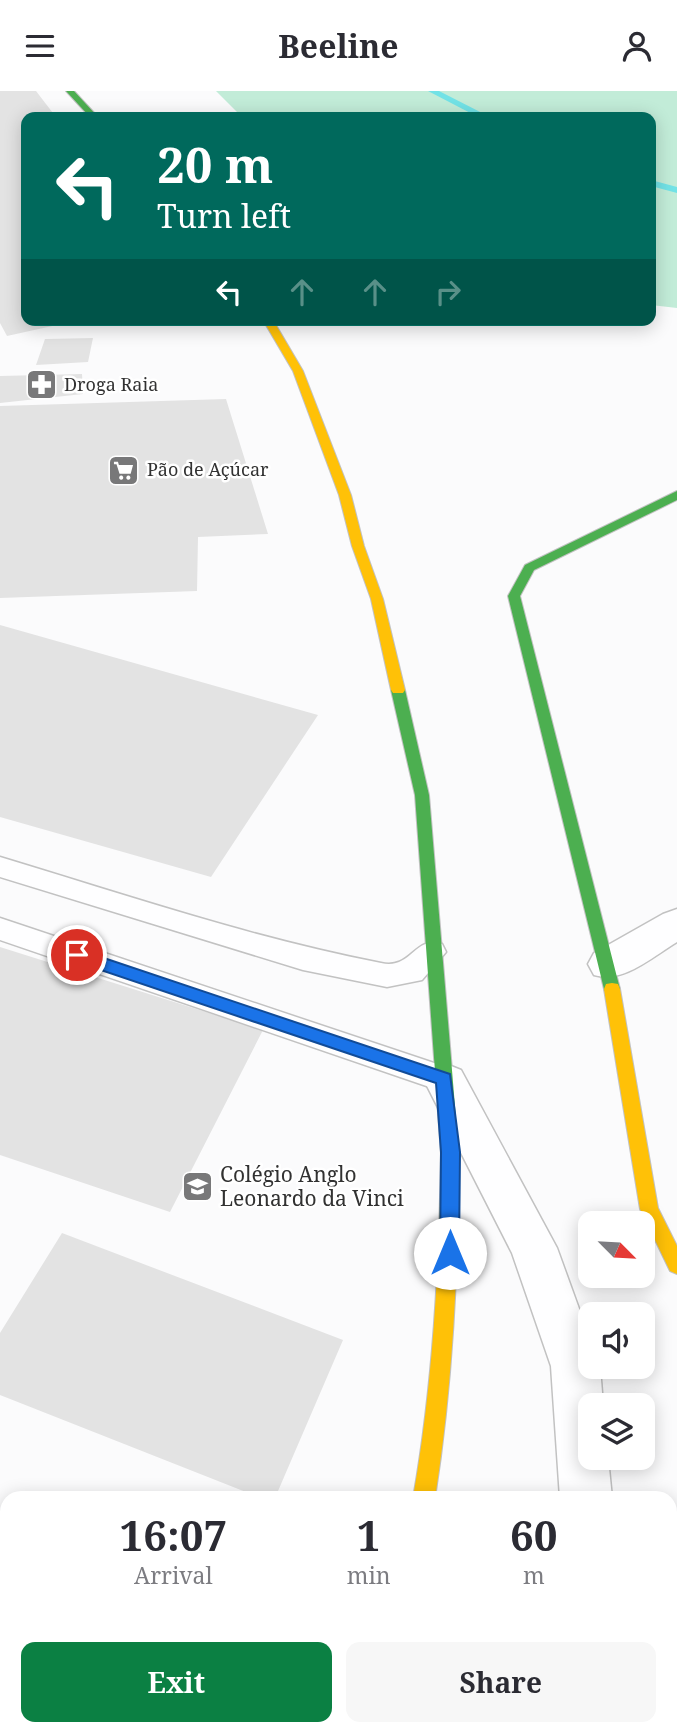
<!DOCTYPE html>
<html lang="en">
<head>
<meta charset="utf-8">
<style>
  :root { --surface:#fff; --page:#f7f7f7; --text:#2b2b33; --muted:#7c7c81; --accent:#0b8043 }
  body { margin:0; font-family:"Noto Serif",serif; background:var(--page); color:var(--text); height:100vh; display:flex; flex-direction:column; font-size:26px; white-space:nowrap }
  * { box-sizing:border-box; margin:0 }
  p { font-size:23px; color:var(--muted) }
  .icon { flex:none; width:38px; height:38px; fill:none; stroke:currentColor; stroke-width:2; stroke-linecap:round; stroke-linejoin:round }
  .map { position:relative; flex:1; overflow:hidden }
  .drawer { position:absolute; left:0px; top:1400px; width:677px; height:245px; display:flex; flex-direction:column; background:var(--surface); border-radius:21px 21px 0 0; box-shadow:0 4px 18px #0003 }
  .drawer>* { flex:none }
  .hud { position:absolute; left:21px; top:21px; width:635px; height:214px; border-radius:14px; box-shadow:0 4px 18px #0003; background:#00695c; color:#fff; overflow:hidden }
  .needle { width:46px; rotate:114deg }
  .controls { position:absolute; left:578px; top:1120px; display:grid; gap:14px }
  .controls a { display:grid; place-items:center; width:77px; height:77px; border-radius:14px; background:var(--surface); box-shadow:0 4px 18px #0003; font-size:35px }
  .pin { position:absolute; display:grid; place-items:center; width:60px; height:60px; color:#fff; margin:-30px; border:4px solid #fff; border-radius:50%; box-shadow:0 2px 7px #0007 }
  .me { position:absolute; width:77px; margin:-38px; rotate:0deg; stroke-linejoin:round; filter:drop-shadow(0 0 5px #0008) }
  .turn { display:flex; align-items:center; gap:24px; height:147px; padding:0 21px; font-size:32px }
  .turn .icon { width:91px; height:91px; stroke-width:2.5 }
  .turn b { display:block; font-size:49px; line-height:60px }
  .lanes { display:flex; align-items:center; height:66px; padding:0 21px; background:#0003; justify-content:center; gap:35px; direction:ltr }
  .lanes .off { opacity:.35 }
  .eta { display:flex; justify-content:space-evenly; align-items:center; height:119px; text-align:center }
  .eta b { font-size:42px; font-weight:700; line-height:49px }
  .button { display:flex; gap:14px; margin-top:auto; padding:14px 21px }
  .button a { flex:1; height:80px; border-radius:14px; background:var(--accent); color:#fff; font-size:28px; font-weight:700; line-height:80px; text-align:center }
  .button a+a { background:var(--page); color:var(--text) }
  header { display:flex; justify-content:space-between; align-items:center; height:91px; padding:0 21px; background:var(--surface); font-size:32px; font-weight:700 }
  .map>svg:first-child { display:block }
</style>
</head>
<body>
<header><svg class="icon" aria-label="menu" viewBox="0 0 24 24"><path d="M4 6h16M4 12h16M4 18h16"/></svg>Beeline<svg class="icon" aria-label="person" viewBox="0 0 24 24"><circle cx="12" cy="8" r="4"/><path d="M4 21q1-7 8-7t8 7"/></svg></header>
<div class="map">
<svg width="677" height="1645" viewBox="0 0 677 1645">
  <rect width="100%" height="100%" fill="#fbfbfc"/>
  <path fill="#c2ecd8" d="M216,0H677V217L651,214V26H242Z"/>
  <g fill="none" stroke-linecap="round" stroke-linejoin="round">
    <path fill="#72e2e6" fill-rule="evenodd" d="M428,0H439L490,26H478Z
      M651,89L677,96V102L651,95Z"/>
  </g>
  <path fill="#e3e3e3" d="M0,0H36L56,26H26V229L75,230L7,245L0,232Z
    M93,247L88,271L36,274L45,248Z
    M82,283L83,303L0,312V285Z
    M226,308L268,443L198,446L197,500L0,507V315Z
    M0,534L318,624L211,786L0,726Z
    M0,856L263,939L170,1121L0,1064Z
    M62,1142L343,1249L275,1407H261L0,1304V1242Z"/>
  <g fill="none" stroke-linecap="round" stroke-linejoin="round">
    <defs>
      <path id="lane" d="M0,766C126,804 252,847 381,872C412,879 414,844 442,853L446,861L422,889L387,896L303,879L0,786Z
        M0,827L455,979L459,988L455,997L444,1001L0,849Z"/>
      <path id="street" d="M677,818V851C652,866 623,893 594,884L588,873L594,862L663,823Z
        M446,973L461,979L557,1157L590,1248V1276H600L603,1314H590V1367H608L612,1407H560L551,1275L512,1162L425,991L431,979Z
        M670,1486L677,1488V1542L670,1540Z
        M670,1587L677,1589V1645L657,1638H670Z
        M518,1638H638L641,1645H517Z"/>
      <path id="fast" d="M66,0H74L98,26H90Z
        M677,400V409L534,479L520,505L620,898L618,903H606L604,898L508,505L525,474Z
        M398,595L405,599L429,704L459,1063L456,1069L450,1071L444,1069L441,1063L415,704L391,599Z"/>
      <path id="slow" d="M263,229H273L303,280L351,404L364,455L383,508L405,599L403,602H393L391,599L371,508L352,455L339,404L293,280Z
        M612,892L618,893L620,898L658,1117L677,1155V1183L670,1180L640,1118L604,898L606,893Z
        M450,1055L456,1057L459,1063C458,1179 453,1293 435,1407H413C433,1293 439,1179 441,1063L444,1057Z"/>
      <path id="jam" d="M340,1638H364L361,1645H337Z"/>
    </defs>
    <use href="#lane" stroke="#c2c2c2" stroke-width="3"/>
    <use href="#street" stroke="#c2c2c2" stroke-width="3"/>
    <use href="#fast" stroke="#c2c2c2" stroke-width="2"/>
    <use href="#slow" stroke="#c2c2c2" stroke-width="2"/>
    <use href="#jam" stroke="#c2c2c2" stroke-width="2"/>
    <use href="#lane" fill="#fefeff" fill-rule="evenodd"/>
    <use href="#street" fill="#fefeff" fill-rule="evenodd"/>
    <use href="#fast" fill="#4caf50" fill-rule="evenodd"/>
    <use href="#slow" fill="#ffc107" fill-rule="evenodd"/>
    <use href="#jam" fill="#c62828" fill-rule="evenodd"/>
  </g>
  <path fill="#1a73e8" stroke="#114b97" stroke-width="2" d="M77,858L450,983L460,1061L459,1162L457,1169L450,1171L443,1169L440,1162L441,1061L436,992L71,869L69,864L71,860Z"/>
  <defs>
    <symbol id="pharmacy-square" viewBox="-11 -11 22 22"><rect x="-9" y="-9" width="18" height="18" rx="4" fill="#787879" stroke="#fff"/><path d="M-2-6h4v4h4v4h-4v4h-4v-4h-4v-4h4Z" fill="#fff"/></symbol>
    <symbol id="supermarket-square" viewBox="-11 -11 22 22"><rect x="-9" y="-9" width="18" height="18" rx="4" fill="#787879" stroke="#fff"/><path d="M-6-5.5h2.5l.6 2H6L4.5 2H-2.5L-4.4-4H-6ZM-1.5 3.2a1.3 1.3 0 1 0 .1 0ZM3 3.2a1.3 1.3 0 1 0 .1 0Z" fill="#fff"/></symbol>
    <symbol id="school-square" viewBox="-11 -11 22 22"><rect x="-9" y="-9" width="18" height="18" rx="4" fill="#787879" stroke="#fff"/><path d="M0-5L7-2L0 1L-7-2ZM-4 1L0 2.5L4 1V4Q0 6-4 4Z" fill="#fff"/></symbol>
  </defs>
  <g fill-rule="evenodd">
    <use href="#pharmacy-square" x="24" y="276" width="35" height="35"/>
    <use href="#supermarket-square" x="106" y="362" width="35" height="35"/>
    <use href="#school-square" x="180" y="1078" width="35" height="35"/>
  </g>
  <g text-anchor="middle" stroke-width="5" stroke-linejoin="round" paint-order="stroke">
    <g font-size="18" fill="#323232" stroke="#fff" text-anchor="start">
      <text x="64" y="300">Droga Raia</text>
      <text x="147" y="385">Pão de Açúcar</text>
    </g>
    <g font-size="21" fill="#323232" stroke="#fff" text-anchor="start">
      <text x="220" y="1091">Colégio Anglo<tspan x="220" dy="24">Leonardo da Vinci</tspan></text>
    </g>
  </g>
</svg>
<div class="controls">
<a><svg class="needle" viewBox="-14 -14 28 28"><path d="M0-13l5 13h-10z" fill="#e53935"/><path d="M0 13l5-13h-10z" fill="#7c7c81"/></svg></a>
<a><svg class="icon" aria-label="sound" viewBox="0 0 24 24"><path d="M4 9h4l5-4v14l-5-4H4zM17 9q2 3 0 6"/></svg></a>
<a><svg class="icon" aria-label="layers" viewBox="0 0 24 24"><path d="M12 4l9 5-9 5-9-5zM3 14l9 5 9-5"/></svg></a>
</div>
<div class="pin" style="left:77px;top:864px;background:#d93025"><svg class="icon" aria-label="arrive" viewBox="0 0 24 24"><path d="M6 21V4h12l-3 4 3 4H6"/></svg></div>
<svg class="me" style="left:450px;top:1162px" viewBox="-20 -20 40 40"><circle r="19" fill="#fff"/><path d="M0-13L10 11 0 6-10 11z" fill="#1a73e8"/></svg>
<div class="hud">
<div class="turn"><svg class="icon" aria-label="left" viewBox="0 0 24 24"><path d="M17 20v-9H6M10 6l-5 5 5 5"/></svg><div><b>20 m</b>Turn left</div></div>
<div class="lanes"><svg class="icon" aria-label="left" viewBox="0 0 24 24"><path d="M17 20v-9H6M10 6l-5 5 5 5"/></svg><svg class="icon off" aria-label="ahead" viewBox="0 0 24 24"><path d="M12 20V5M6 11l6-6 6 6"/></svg><svg class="icon off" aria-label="ahead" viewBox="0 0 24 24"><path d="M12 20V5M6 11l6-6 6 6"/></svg><svg class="icon off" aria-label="right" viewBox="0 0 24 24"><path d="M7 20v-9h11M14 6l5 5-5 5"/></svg></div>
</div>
<section class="drawer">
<div class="eta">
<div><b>16:07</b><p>Arrival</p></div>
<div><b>1</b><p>min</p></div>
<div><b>60</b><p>m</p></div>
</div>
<div class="button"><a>Exit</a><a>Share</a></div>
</section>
</div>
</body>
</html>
